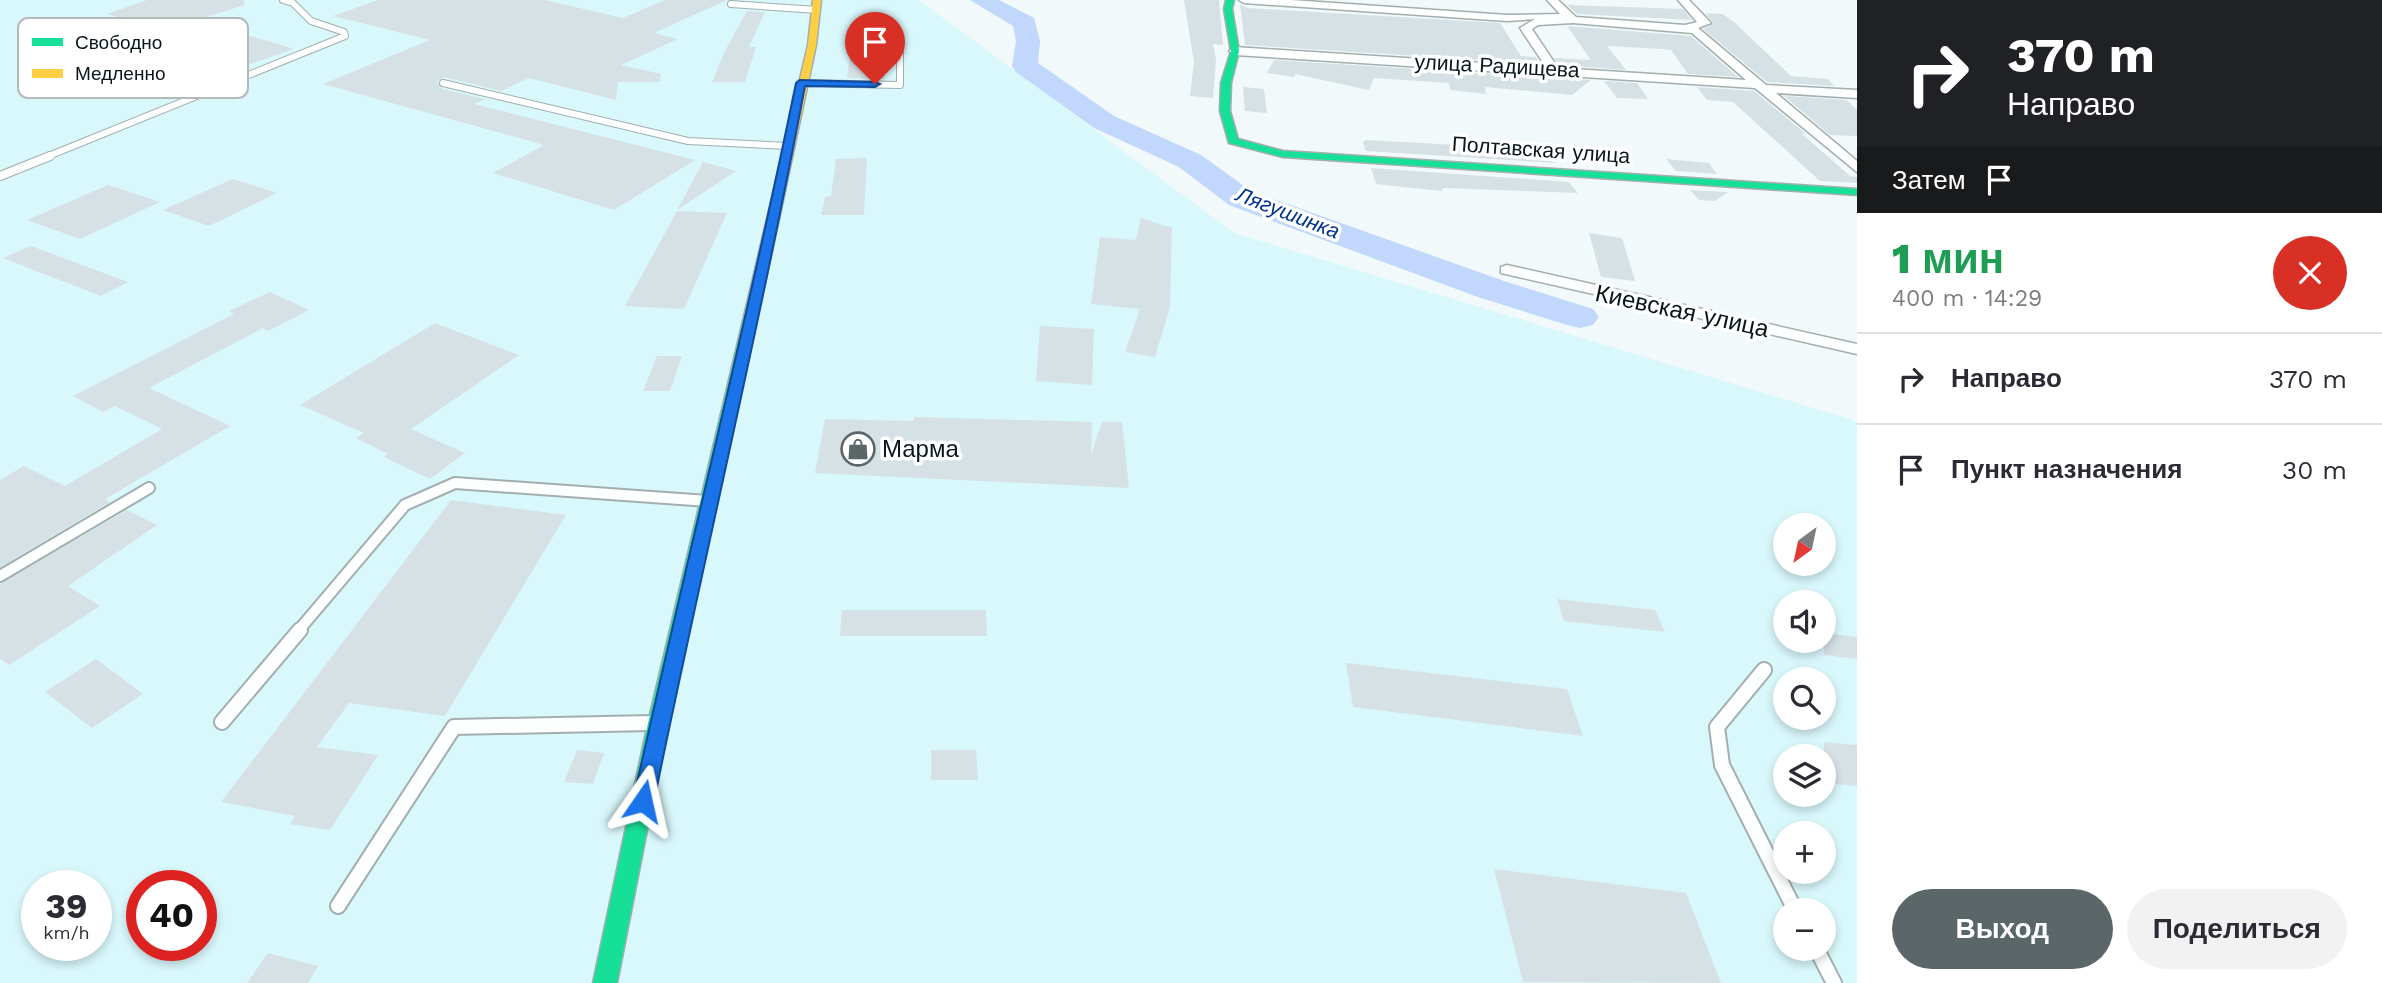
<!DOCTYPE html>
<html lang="ru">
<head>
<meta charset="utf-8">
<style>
  :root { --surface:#fff; --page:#f2f2f3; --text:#2b2b33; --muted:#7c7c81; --line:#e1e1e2; --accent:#5a6668 }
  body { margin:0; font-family:"Work Sans",sans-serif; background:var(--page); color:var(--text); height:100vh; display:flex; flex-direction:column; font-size:26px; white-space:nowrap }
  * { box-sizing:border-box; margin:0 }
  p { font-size:23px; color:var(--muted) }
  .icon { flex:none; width:38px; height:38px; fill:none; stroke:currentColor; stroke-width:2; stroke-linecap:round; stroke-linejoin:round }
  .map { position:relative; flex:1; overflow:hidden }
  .details { display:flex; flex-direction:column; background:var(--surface); width:525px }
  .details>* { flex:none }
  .hud { background:#202124; color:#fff; overflow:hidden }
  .needle { width:46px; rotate:213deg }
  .controls { position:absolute; left:1773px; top:513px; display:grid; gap:14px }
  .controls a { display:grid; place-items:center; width:63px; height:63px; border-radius:50%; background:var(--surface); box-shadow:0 4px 10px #0003; font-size:35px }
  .speed { position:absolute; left:21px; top:870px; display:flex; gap:14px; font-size:35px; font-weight:700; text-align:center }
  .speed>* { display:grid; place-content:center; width:91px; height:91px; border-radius:50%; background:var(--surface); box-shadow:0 4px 10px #0003; line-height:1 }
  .speed small { font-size:18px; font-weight:400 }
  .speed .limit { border:10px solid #d22; background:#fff; color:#111 }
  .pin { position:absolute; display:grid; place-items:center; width:60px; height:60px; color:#fff; margin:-72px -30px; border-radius:50% 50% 50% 0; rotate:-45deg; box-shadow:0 0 7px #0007 }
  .pin .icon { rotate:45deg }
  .me { position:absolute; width:77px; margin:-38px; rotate:11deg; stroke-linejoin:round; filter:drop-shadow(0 0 5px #0008) }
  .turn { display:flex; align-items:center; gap:24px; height:147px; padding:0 35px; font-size:32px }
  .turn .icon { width:91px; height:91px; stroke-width:2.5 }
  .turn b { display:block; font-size:49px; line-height:60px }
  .then { display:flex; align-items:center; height:66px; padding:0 35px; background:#0003; gap:14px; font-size:26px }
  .round { display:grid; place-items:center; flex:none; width:74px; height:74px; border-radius:37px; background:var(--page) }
  .overview { display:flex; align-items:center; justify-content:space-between; height:119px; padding:0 35px }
  h1 { font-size:42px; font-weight:800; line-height:52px; color:#1e9e55 }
  .action { display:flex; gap:14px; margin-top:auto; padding:14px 35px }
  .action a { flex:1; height:80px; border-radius:42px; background:var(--accent); color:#fff; font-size:28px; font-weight:800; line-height:80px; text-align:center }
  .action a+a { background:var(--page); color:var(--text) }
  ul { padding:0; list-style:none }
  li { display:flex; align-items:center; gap:21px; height:91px; padding:0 35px; border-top:2px solid var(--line) }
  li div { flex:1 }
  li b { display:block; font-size:26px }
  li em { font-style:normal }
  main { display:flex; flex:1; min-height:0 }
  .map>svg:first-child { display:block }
</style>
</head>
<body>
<main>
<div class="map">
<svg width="1857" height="983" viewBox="0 0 1857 983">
  <rect width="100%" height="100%" fill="#f1f9fa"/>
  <path fill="#d9f8fc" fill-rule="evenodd" d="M0,0H919L1234,233L1857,421V983H0ZM1785,525H1824V564H1785ZM1785,602H1824V640H1785ZM1785,679H1824V718H1785ZM1785,756H1824V794H1785ZM1785,833H1824V872H1785ZM37,886H96V945H37ZM142,886H201V945H142ZM1785,910H1824V948H1785Z"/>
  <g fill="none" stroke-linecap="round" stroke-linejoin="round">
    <path fill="#c1d7fb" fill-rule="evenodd" d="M970,0H999L1034,18L1040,41L1038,63L1114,116L1201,155L1251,191L1504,281L1593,309L1599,317L1593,325L1580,328L1567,325L1478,297L1229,205L1179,167L1094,128L1016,72L1012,66L1016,41L1013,26Z"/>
  </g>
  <path fill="#d6e1e5" d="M147,0H244L245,5L197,20L294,49L233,70L165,48L192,39L107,14Z
    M378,0H545L623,18L665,0H727L654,33L678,39L621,65L661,74L660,82H618L616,100L529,78L501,91L444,77L437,82L442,89L485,99L474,104L695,160L614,210L493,173L544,145L323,84L430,40L333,16Z
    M1184,0H1219L1223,45L1213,44L1216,59L1213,98L1190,96L1194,62Z
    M1240,4L1247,8L1500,23L1521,56L1536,57L1541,64L1245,45Z
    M1567,5L1683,9L1692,20L1577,14Z
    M747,11L765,12L749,47H756L745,82H712L725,51Z
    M1705,13L1723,14L1735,23L1791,76L1828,79L1834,86L1767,82L1703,29L1714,23Z
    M1567,26L1691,36L1738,77L1688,74L1671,50L1661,49L1607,46L1626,70L1559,65L1554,58L1591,60Z
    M851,47H887L884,79L847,78Z
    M1274,60L1591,80L1572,95L1485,87L1486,94L1450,90L1449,83L1374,78L1369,90L1295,74L1294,77L1267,73Z
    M1604,81L1637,83L1648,99L1617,98Z
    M1243,87L1264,89L1267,113L1245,111Z
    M1697,87L1754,91L1806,134L1801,133L1850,176L1857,177V183L1820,181L1733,102L1707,100Z
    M1784,96L1847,100L1857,110V136L1830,135Z
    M1366,140L1547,150L1556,163L1366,151L1363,142Z
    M867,158L864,215H821L825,197L831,196L836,159Z
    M1666,159L1709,163L1717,174L1676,171Z
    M703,162L736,171L677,210Z
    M1371,168L1569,182L1578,193L1444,188L1441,191L1376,184Z
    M233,179L277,193L209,226L163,210Z
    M108,185L160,202L80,239L27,220Z
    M1690,190L1728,192L1715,201L1699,200Z
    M677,211L727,213L684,309L625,306Z
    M1141,218L1172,228L1170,307L1155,357L1125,352L1140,309L1091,304L1100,237L1136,240Z
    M1589,233L1622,238L1635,281L1601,277Z
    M31,246L128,282L101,296L3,258Z
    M270,292L309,310L268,331L263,328L149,388L230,426L105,499L110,502L0,567V480L24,466L65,486L162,429L115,406L103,412L73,396L234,314L229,311Z
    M435,323L519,355L411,429L465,453L430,479L384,457L388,454L356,438L364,433L300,405Z
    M1040,326L1094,329L1092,385L1036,381Z
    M657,356H682L670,391H643Z
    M914,417L1092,422L1091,454L1102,422H1122L1129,488L815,473L825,419L913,421Z
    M451,500L566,515L445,716L349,703L317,747L378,755L330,830L290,824L295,816L221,802Z
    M127,510L157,525L68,586L100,606L9,665L0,659V584Z
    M1557,599L1655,610L1665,632L1564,621Z
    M842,610H986L987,636H840Z
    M1824,633L1857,637V659L1824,655Z
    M96,659L143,694L92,728L45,692Z
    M1346,663L1567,689L1583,736L1353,707Z
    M1824,742L1857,745V786L1824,783Z
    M577,750L604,753L593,784L564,782Z
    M931,750H976L978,780H931Z
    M1494,869L1686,893L1721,983L1523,982Z
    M268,953L318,966L308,983H247Z"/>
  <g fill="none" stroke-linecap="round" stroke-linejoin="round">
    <defs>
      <path id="lane-far3" d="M731,4L817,10
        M443,83L688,141L788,146
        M800,83L900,85V52
        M46,157L345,36L344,32L311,21L293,3L283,0"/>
      <path id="lane-far2" d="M0,176L50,156"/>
      <path id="lane-far1" d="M0,576L149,488
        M298,631L405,505L455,483L708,501"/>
      <path id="lane" d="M1764,670L1717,727L1722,765L1795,910
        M222,722L300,630
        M338,906L454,727L652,723
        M1816,948L1834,983"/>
      <path id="street" d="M1239,0H1291L1507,15L1560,14L1547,0H1558L1576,17L1685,25L1697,22L1678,0H1689L1711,23L1698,28L1766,85L1857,90V98L1776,93L1857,161V172L1755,88L1235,55L1229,51L1235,47L1546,67L1520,28L1535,19L1507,21L1244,3ZM1573,23L1692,33L1746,80L1558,68L1532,29L1538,25Z
        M1507,265L1857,344V354L1501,273V267Z"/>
      <path id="fast" d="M1226,0H1234L1232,9L1239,51L1231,83L1230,111L1238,139L1283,151L1857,189V195L1283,157L1229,143L1220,111L1221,83L1231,51L1224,9Z
        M773,216L779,219L668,723L617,983H593L648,723L767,219Z"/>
      <path id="slow" d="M813,0H821L816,45L779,219L773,222L767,219L808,45Z"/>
    </defs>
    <use href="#lane-far3" stroke="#a3aeaf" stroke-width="8"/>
    <use href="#lane-far2" stroke="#a3aeaf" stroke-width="10"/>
    <use href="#lane-far1" stroke="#a3aeaf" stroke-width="14"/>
    <use href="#lane" stroke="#a3aeaf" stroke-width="18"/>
    <use href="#street" stroke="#a3aeaf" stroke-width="3"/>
    <use href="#fast" stroke="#a3aeaf" stroke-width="3"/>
    <use href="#slow" stroke="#a3aeaf" stroke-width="3"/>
    <use href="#lane-far3" stroke="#fdfefe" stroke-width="6"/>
    <use href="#lane-far2" stroke="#fdfefe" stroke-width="8"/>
    <use href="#lane-far1" stroke="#fdfefe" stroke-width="10"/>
    <use href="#lane" stroke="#fdfefe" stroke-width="14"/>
    <use href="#street" fill="#fdfefe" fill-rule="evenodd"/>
    <use href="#fast" fill="#16e098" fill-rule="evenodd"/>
    <use href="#slow" fill="#ffcf43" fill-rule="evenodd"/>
  </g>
  <path fill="#1a73e8" stroke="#114b97" stroke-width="2" d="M800,80L875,82L880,84L875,87L805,86C760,325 703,562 654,801L651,807L643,810L636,807L633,801C686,561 747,323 796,83Z"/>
  <defs>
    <symbol id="shop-ring" viewBox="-11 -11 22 22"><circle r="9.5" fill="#fff" stroke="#5a6668" stroke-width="1.5"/><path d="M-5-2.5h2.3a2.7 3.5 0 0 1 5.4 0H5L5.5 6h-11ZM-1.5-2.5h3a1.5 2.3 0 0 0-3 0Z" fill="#5a6668"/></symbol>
  </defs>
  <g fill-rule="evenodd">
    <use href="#shop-ring" x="839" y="430" width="38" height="38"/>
  </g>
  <g text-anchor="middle" stroke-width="7" stroke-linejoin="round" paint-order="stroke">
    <g font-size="21" fill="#091719" stroke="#fff">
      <text transform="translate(1497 66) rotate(3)" y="7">улица Радищева</text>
      <text transform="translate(1541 150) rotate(4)" y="7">Полтавская улица</text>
    </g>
    <g font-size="21" font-style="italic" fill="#01348e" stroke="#fff">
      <text transform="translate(1288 213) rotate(21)" y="7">Лягушинка</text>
    </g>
    <g font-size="24" fill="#091719" stroke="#fff">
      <text transform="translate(1682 311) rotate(12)" y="8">Киевская улица</text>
    </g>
    <g font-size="24" fill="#091719" stroke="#fff" text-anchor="start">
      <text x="882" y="457">Марма</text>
    </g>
  </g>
  <rect x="18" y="18" width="230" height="80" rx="10" fill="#fff" stroke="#b5b9ba" stroke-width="2"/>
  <rect x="32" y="38" width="31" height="8" fill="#16e098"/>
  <rect x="32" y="69" width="31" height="9" fill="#ffcf43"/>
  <g font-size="19" fill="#091719">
    <text x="75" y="49">Свободно</text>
    <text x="75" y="80">Медленно</text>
  </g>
</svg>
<div class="controls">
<a><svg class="needle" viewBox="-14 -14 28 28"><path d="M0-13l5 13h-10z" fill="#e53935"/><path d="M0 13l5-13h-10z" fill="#7c7c81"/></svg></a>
<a><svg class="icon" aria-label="sound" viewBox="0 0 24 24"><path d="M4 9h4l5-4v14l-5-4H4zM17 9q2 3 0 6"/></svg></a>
<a><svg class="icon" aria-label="search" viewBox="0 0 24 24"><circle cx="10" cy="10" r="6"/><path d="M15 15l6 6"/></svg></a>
<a><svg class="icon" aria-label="layers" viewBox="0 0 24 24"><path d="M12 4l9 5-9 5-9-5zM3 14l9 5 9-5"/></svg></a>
<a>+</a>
<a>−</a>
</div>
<div class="speed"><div>39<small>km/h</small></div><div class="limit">40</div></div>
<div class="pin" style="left:875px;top:84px;background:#d93025"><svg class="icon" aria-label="arrive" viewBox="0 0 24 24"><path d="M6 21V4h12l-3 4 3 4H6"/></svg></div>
<svg class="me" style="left:643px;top:801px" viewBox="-20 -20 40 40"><path d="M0-17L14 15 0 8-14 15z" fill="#1a73e8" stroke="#fff" stroke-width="4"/></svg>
</div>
<section class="details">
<div class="hud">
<div class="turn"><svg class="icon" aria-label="right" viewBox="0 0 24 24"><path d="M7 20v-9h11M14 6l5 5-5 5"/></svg><div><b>370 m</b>Направо</div></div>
<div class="then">Затем<svg class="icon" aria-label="arrive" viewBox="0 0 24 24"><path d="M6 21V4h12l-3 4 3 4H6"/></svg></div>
</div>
<div class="overview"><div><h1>1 мин</h1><p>400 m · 14:29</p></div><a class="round" style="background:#d93025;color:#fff"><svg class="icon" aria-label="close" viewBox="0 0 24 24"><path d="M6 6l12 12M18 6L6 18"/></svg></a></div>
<ul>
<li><svg class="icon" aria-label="right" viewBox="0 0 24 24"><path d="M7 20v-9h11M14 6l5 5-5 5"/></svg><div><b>Направо</b></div><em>370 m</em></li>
<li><svg class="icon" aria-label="arrive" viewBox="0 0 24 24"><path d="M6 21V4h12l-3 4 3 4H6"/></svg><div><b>Пункт назначения</b></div><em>30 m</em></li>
</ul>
<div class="action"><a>Выход</a><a>Поделиться</a></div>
</section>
</main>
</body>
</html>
